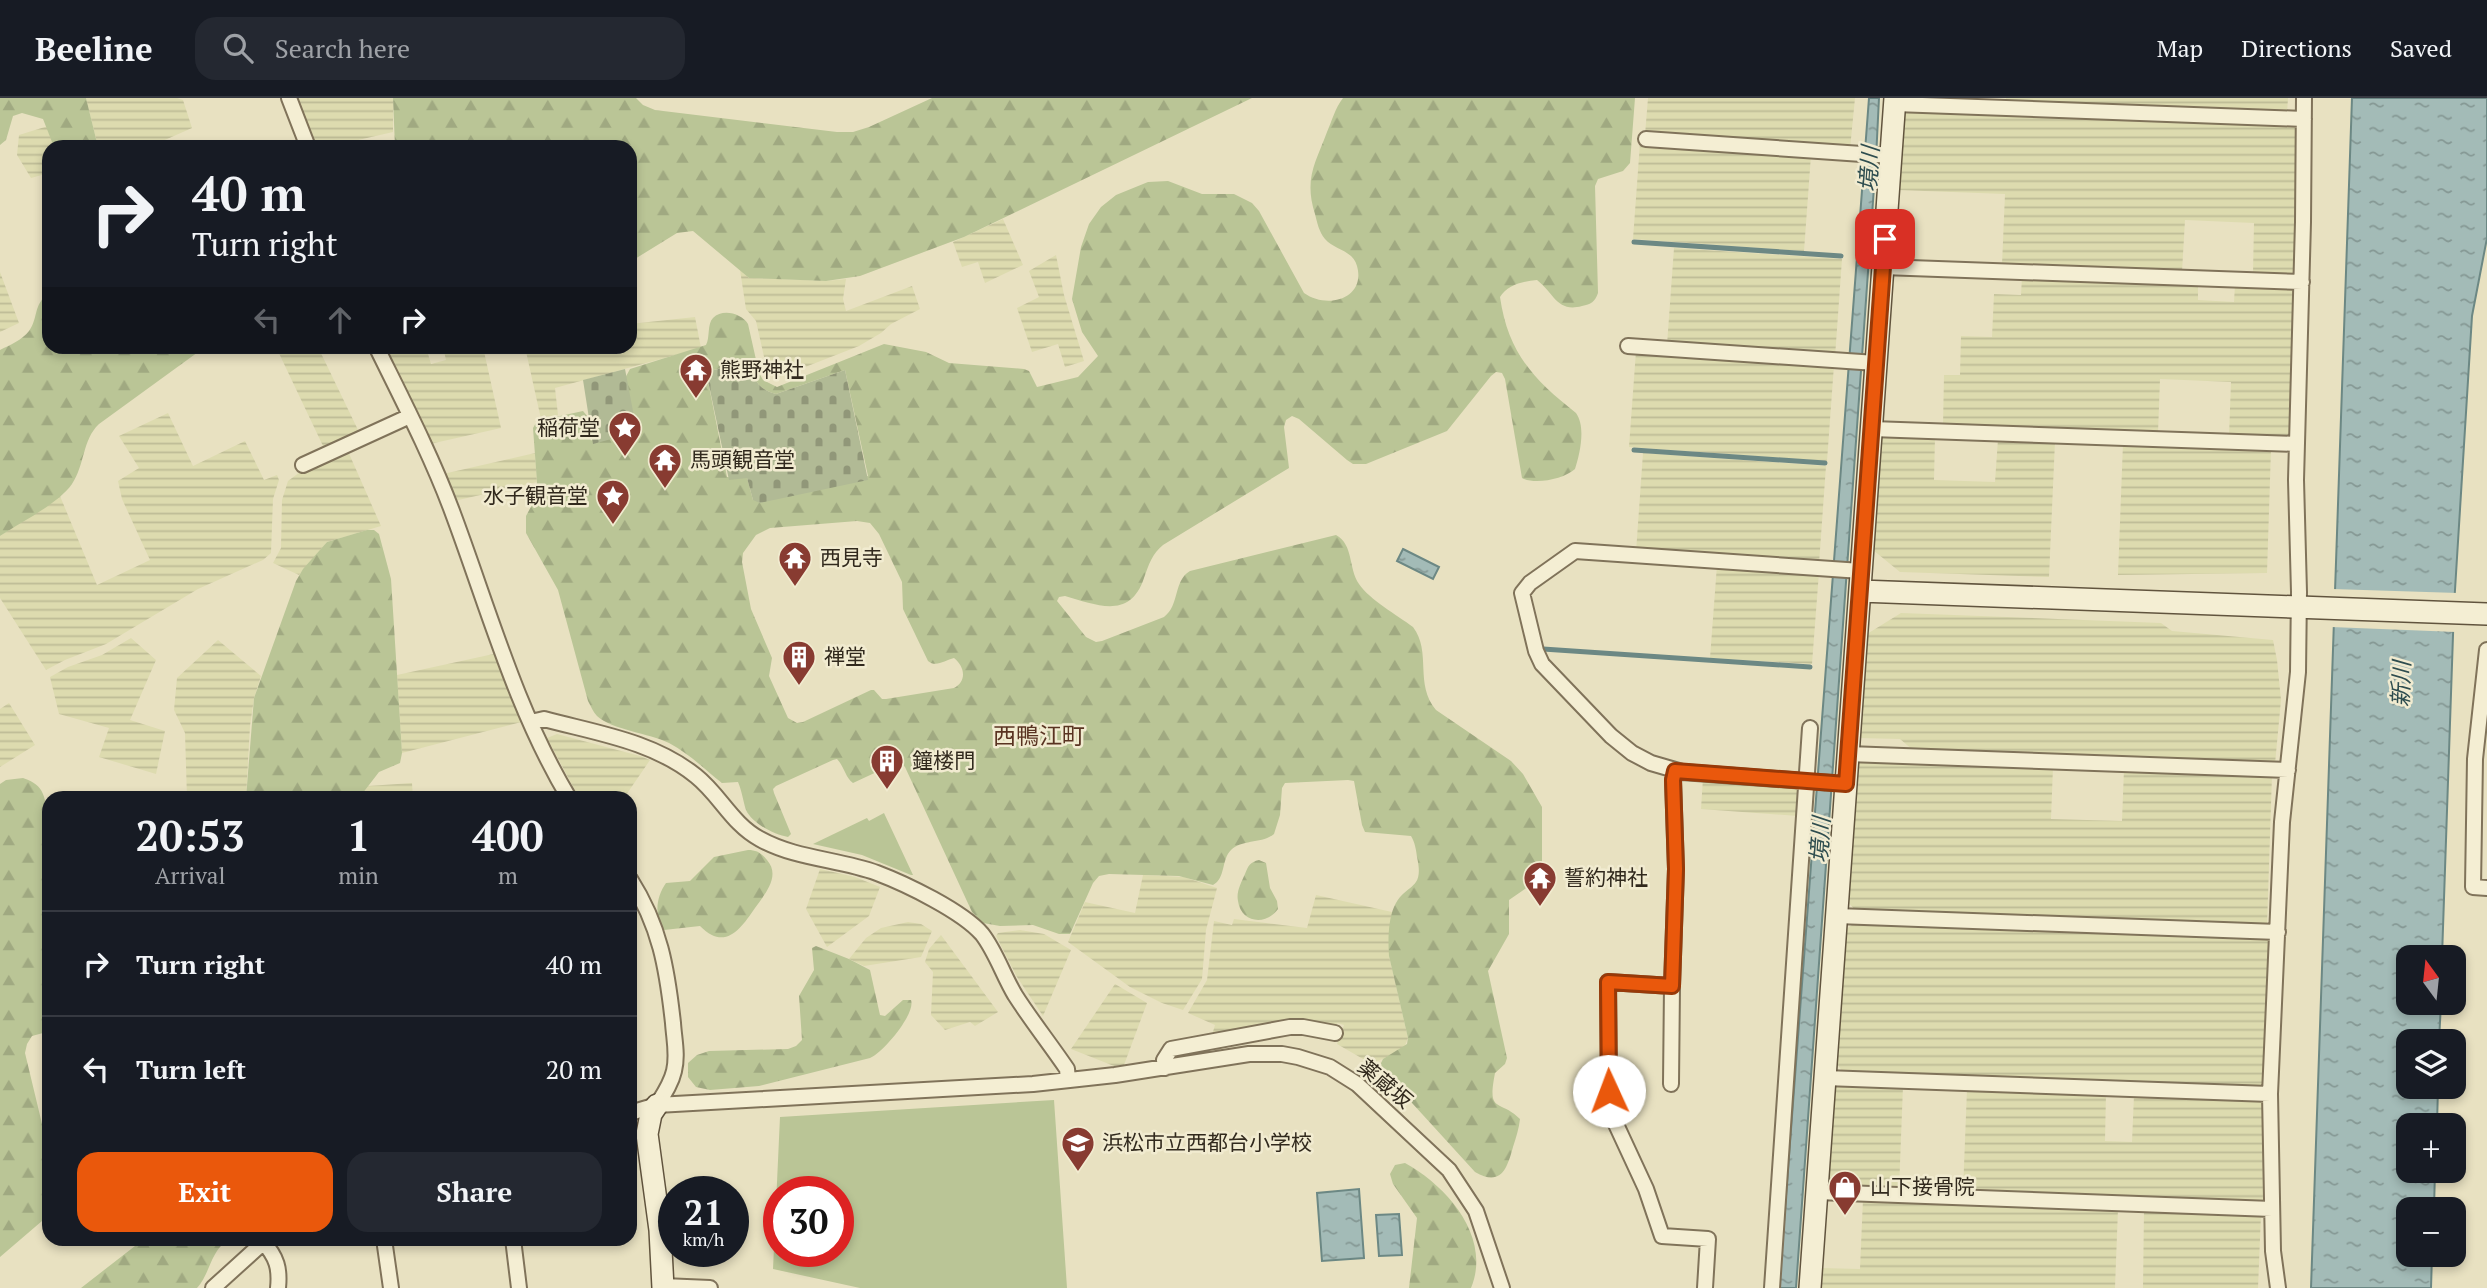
<!DOCTYPE html>
<html lang="en">
<head>
<meta charset="utf-8">
<style>
  :root { --surface:#171b24; --page:#242831; --text:#f1f3f6; --muted:#9ea1a6; --line:#363941; --accent:#ea580c }
  body { margin:0; font-family:"PT Serif","Noto Sans JP",serif; background:var(--page); color:var(--text); height:100vh; display:flex; flex-direction:column; font-size:26px; white-space:nowrap }
  * { box-sizing:border-box; margin:0 }
  p { font-size:23px; color:var(--muted) }
  .icon { flex:none; width:38px; height:38px; fill:none; stroke:currentColor; stroke-width:2; stroke-linecap:round; stroke-linejoin:round }
  .map { position:relative; flex:1; overflow:hidden }
  .panel { position:absolute; left:42px; top:693px; width:595px; height:455px; display:flex; flex-direction:column; background:var(--surface); border-radius:21px; box-shadow:0 4px 10px #0003 }
  .panel>* { flex:none }
  .hud { position:absolute; left:42px; top:42px; width:595px; height:214px; border-radius:21px; box-shadow:0 4px 10px #0003; background:#171b24; color:var(--text); overflow:hidden }
  .needle { width:46px; rotate:345deg }
  .buttons { position:absolute; left:2396px; top:847px; display:grid; gap:14px }
  .buttons a { display:grid; place-items:center; width:70px; height:70px; border-radius:14px; background:var(--surface); box-shadow:0 4px 10px #0003; font-size:35px }
  .speed { position:absolute; left:658px; top:1078px; display:flex; gap:14px; font-size:35px; font-weight:700; text-align:center }
  .speed>* { display:grid; place-content:center; width:91px; height:91px; border-radius:50%; background:var(--surface); box-shadow:0 4px 10px #0003; line-height:1 }
  .speed small { font-size:18px; font-weight:400 }
  .speed .limit { border:10px solid #d22; background:#fff; color:#111 }
  .pin { position:absolute; display:grid; place-items:center; width:60px; height:60px; color:#fff; margin:-30px; border-radius:14px; box-shadow:0 4px 10px #0006 }
  .me { position:absolute; width:77px; margin:-38px; rotate:358deg; stroke-linejoin:round; filter:drop-shadow(0 0 5px #0008) }
  .turn { display:flex; align-items:center; gap:24px; height:147px; padding:0 35px; font-size:32px }
  .turn .icon { width:91px; height:91px; stroke-width:2.5 }
  .turn b { display:block; font-size:49px; line-height:60px }
  .lanes { display:flex; align-items:center; height:66px; padding:0 35px; background:#0003; justify-content:center; gap:35px; direction:ltr }
  .lanes .off { opacity:.35 }
  .eta { display:flex; justify-content:space-evenly; align-items:center; height:119px; text-align:center }
  .eta b { font-size:42px; font-weight:700; line-height:49px }
  .cta { display:flex; gap:14px; margin-top:auto; padding:14px 35px }
  .cta a { flex:1; height:80px; border-radius:21px; background:var(--accent); color:#fff; font-size:28px; font-weight:700; line-height:80px; text-align:center }
  .cta a+a { background:var(--page); color:var(--text) }
  ul { padding:0; list-style:none }
  li { display:flex; align-items:center; gap:21px; height:105px; padding:0 35px; border-top:2px solid var(--line) }
  li div { flex:1 }
  li b { display:block; font-size:26px }
  li em { font-style:normal }
  header { display:flex; align-items:center; gap:42px; box-sizing:border-box; height:98px; padding:0 35px; background:var(--surface); border-bottom:2px solid var(--line) }
  header strong { font-size:33px }
  nav { display:flex; gap:38px; margin-inline-start:auto; font-size:24px }
  .search { width:490px; height:63px; background:var(--page); display:flex; align-items:center; gap:18px; box-sizing:border-box; padding:0 24px; border-radius:21px; color:var(--muted); font-size:26px }
  .map>svg:first-child { display:block }
</style>
</head>
<body>
<header>
<strong>Beeline</strong>
<div class="search"><svg class="icon" aria-label="search" viewBox="0 0 24 24"><circle cx="10" cy="10" r="6"/><path d="M15 15l6 6"/></svg>Search here</div>
<nav><a>Map</a><a>Directions</a><a>Saved</a></nav>
</header>
<div class="map">
<svg width="2487" height="1190" viewBox="0 0 2487 1190">
  <defs>
    <pattern id="farmland-rules" width="6" height="5" patternUnits="userSpaceOnUse" patternTransform="scale(1.75)"><rect width="6" height="5" fill="#dddbaf"/><path d="M0 2.5h6" fill="none" stroke="#bebc96"/></pattern>
    <pattern id="forest-firs" width="22" height="20" patternUnits="userSpaceOnUse" patternTransform="scale(1.75)"><rect width="22" height="20" fill="#bac596"/><path d="M5 1l3.5 6h-7zM16 11l3.5 6h-7z" fill="#a0a981"/></pattern>
    <pattern id="cemetery-stones" width="16" height="16" patternUnits="userSpaceOnUse" patternTransform="scale(1.75)"><rect width="16" height="16" fill="#b1ba95"/><path d="M2 7V4a2 2 0 0 1 4 0v3zM10 15v-3a2 2 0 0 1 4 0v3z" fill="#919779"/></pattern>
    <pattern id="water-ripples" width="26" height="14" patternUnits="userSpaceOnUse" patternTransform="scale(1.75)"><rect width="26" height="14" fill="#a3bbb7"/><path d="M2 4q2-2 4 0t4 0M15 11q2-2 4 0t4 0" fill="none" stroke="#859894"/></pattern>
  </defs>
  <rect width="100%" height="100%" fill="#e8e1c1"/>
  <path fill="url(#farmland-rules)" d="M86,0H177L183,2L192,30L149,49H98Z
    M295,0H393V34L328,49H313Z
    M1648,0H1855L1850,51L1645,37Z
    M2006,0H2288L2287,15L2005,4Z
    M1904,12L2297,26L2295,175L2292,178L2253,176L2254,125L2185,122L2182,174L2002,167L2005,96L1898,92Z
    M48,28L54,49H49V75L31,80L17,57L19,37Z
    M1640,45L1811,57L1804,153L1633,141Z
    M1003,121L1023,167L985,185L978,164L962,169L953,144Z
    M1674,150L1842,161L1835,259L1667,247Z
    M1056,157L1064,197L1084,263L1065,269L1058,246L1032,254L1017,210L1039,199L1029,173Z
    M740,172L749,180H754L826,183L846,181L843,201L846,213L912,188L920,211L891,226L881,235L859,248L777,280L773,279L767,272L756,223L746,211Z
    M0,174L19,225L0,234Z
    M2022,179L2198,185V202L2234,204L2235,187L2292,189L2294,192L2290,340L2229,338L2231,284L2160,281L2158,335L1943,328L1944,277H1960L1961,238L1992,239L1994,196L2021,197Z
    M695,219L701,250L555,290L558,317L541,321L525,249L630,248V226Z
    M276,249H318L359,334L323,348Z
    M405,249H426L431,266L446,262L443,249H483L501,330L430,346L388,260L391,252Z
    M1636,253L1834,267L1827,363L1629,349Z
    M168,315L193,368L245,343L264,382L277,377L279,382L273,401L271,455L263,462L198,491L106,546L65,562L46,572L0,500V438L60,398L97,487L150,462L122,401L118,383L139,370L119,338Z
    M1881,337L1935,339L1934,382L1995,384L1998,341L2055,343L2049,479L1900,474L1873,452Z
    M2123,345L2271,351L2267,475L2118,477Z
    M347,351L381,428L327,444L299,477L273,465L281,450L282,402L288,383L304,371Z
    M535,355L537,384L454,403L443,376Z
    M1643,355L1826,368L1819,466L1636,454Z
    M1717,467L1819,474L1812,566L1710,560Z
    M1901,515L2161,525L2172,533L2273,542L2277,562L2281,602L2275,666L1914,653L1900,641L1859,640L1867,536Z
    M131,540L156,562L130,622L165,633L156,676L99,659L109,630L59,616L50,579L68,569L102,557Z
    M218,542L261,578L254,600L250,628L246,700H187L185,635L174,612L177,580Z
    M498,555L525,623L402,655L397,577Z
    M9,605L35,647L0,669V611Z
    M557,636L640,658L650,662L624,700H579L547,640Z
    M1858,662L2053,669L2051,721L2122,723L2124,671L2272,677L2267,828L1856,813L1847,803Z
    M1703,680L1797,687L1800,690L1798,718L1701,711Z
    M412,685L413,700H359L368,688Z
    M820,771L855,779L880,789L869,818L827,849L806,811Z
    M1143,777L1184,779L1217,790L1206,832L1202,881L1183,912L1162,905L1130,889L1068,844L1085,804L1135,815Z
    M1316,797L1392,814L1389,858L1408,940L1404,950L1383,961L1370,965L1337,946L1344,927L1337,925L1336,928L1317,924L1290,922L1212,937L1215,927L1188,915L1207,882L1214,823L1232,827L1234,821L1307,830Z
    M908,824L921,826L932,833L921,859L864,868L849,861L866,840L881,830Z
    M1856,824L2269,839L2262,990L1844,975L1836,965L1845,832Z
    M1020,832L1044,836L1071,852L1043,918L1017,879L996,838L998,835Z
    M941,837L998,914L975,928L970,924L945,932L931,917L933,874L925,864L929,851Z
    M1115,886L1147,905L1124,967L1114,968L1071,951Z
    M1834,986L1903,988L1899,1092L1834,1090L1827,1081Z
    M1967,991L2106,995L2105,1043L2132,1044L2134,997L2262,1001L2263,1105L1963,1094Z
    M1863,1101L2118,1111L2115,1190H1820L1821,1170L1860,1171Z
    M2144,1112L2261,1116L2258,1190H2143Z"/>
  <path fill="#bac596" fill-rule="evenodd" d="M884,715L913,777H911L862,757L813,746L867,720L869,723Z
    M1054,1002L1067,1190H860L773,1171L780,1019ZM779,1094H838V1153H779Z"/>
  <path fill="url(#forest-firs)" fill-rule="evenodd" d="M0,0H86L98,49H54L43,21L22,15L13,18L6,42L0,47Z
    M393,0H636L643,7L655,12L837,34H853L869,29L932,0H1252L964,139L860,178L826,183L749,180L693,133L677,135L630,164V49H395Z
    M1343,0H1635L1630,65L1623,73L1598,81L1595,88L1598,195C1595,204 1591,206 1582,208C1557,215 1554,195 1537,182C1523,183 1507,187 1500,199C1508,255 1534,282 1576,315C1586,329 1580,355 1575,371C1564,381 1535,387 1522,380L1505,281L1502,275L1496,274L1491,278L1447,333L1366,366H1353L1347,362L1299,321L1292,318L1286,322L1284,329L1289,370L1163,447C1152,456 1149,466 1144,480C1130,522 1097,507 1065,498L1059,499L1057,503L1086,539L1096,544L1102,543L1164,519C1180,507 1173,483 1190,473L1336,437C1354,447 1348,470 1359,486C1370,502 1397,517 1413,529C1432,554 1414,586 1436,612L1511,663L1523,676L1542,709V779L1509,802V836L1488,873L1507,960L1505,966L1495,975C1487,1017 1499,1000 1520,1021C1519,1030 1516,1040 1513,1049C1507,1071 1501,1089 1475,1074L1381,971L1380,967L1383,961L1407,946L1408,940L1389,858C1388,843 1388,823 1394,809C1405,784 1425,794 1417,759C1416,751 1415,745 1411,738L1365,734L1362,727L1354,683L1348,682L1285,685L1282,690L1280,717L1274,736C1262,746 1242,741 1231,752C1221,762 1226,780 1213,787L1179,778L1109,776L1099,778L1093,785L1070,836H1059L1033,827L1000,828L983,825L972,814L905,669L901,665H896L853,685C845,679 844,668 837,661L833,662L776,688L773,691L774,695L791,736L788,739C774,737 752,725 746,712C743,703 742,693 738,684L722,685C705,672 690,656 669,645C649,635 612,632 597,618C593,614 591,608 588,603L558,492L526,435V418L533,405L537,384L533,330L537,323L583,313L588,319L591,343L630,271L706,247C710,240 707,226 713,220C723,210 742,216 748,226L759,275L763,282L777,289L884,246L926,254L949,265L1024,271L1029,273L1037,289L1078,279L1098,258L1082,234L1072,201L1081,149L1089,126L1101,109L1116,97L1148,84L1168,83L1202,96H1234L1252,105L1259,113L1304,195C1328,212 1366,200 1357,168C1353,152 1334,152 1325,141C1319,134 1317,124 1315,116C1304,81 1315,66 1327,34C1332,23 1335,10 1343,0ZM744,264L750,267C754,283 760,292 776,296L845,272L868,378L753,402L747,380L727,379L707,278L710,273ZM857,423L870,425L879,436L902,484L903,511L928,563C936,570 945,562 954,560C965,569 967,583 954,590L886,601H882L874,592H871L803,624L797,625L788,620L769,578L772,560L751,511L742,464L743,455L756,437L770,430Z
    M49,194V248L205,249L99,326C82,342 85,367 72,386C58,406 21,424 0,438V252C10,247 22,242 29,233C39,219 32,209 49,194Z
    M367,432H374L379,436L391,481L402,655L400,665L379,674L359,700H246L254,600L296,483L303,471L327,444Z
    M23,680C46,688 43,698 49,718V938L43,935L32,938L27,946L25,955L49,1055V1117L0,1159V686L6,682Z
    M748,752C757,752 761,755 767,762C781,778 765,796 755,810C740,832 725,853 700,828L664,832C654,818 656,799 666,785L690,783L714,759Z
    M1259,762L1266,765L1270,790L1277,803L1278,811C1266,828 1241,825 1238,803C1236,794 1241,785 1245,776C1248,768 1250,764 1259,762Z
    M816,848L849,861L870,872L880,917L885,918L903,902H911C916,915 884,954 870,960L759,988L710,992L696,989L688,979V965L697,957L709,953L788,951L796,948L802,942L799,898L814,872L812,850Z
    M1405,1065C1447,1088 1492,1139 1471,1190H1409L1417,1120L1393,1086L1390,1076L1395,1067Z
    M144,1141H231C211,1149 211,1175 197,1190H81Z"/>
  <path fill="url(#cemetery-stones)" d="M745,264L750,267C754,283 760,292 776,296L845,272L868,382L760,405L753,402L747,380L729,382L707,278L710,273Z
    M625,271L637,334L593,346L583,282Z"/>
  <path fill="url(#water-ripples)" stroke="#6c8884" stroke-width="2" d="M1869,0H1879L1876,61L1796,1190H1779Z
    M2352,0H2487V140L2472,218L2454,508L2442,859H2408V905H2441L2439,943H2408V989H2438L2437,1027H2408V1073H2435L2434,1111H2408V1157H2432L2431,1190H2311Z
    M1403,451L1439,469L1433,481L1397,463Z
    M1359,1091L1364,1160L1322,1163L1317,1095Z
    M1399,1116L1402,1157L1379,1158L1376,1117Z"/>
  <path fill="#e8e1c1" d="M2332,491L2458,495L2456,534L2331,529Z"/>
  <g fill="none" stroke-linecap="round" stroke-linejoin="round">
    <path stroke="#6c8884" stroke-width="5" d="M1634,144L1841,158
      M1634,352L1825,365
      M1543,551L1810,569"/>
    <defs>
      <path id="street" d="M289,0L308,49
        M1895,6L2304,21
        M1646,41L1891,58
        M1883,169L2302,184
        M376,248C403,303 431,357 452,413C488,509 516,612 569,700
        M1628,248L1876,265
        M1872,331L2297,346
        M303,367L410,318
        M2487,552L2475,661L2473,789L2487,790
        M531,624L544,621C596,635 653,643 696,678C720,697 732,726 760,741C796,761 839,761 877,775C906,786 962,813 982,836C996,854 1003,877 1015,897C1031,922 1050,946 1067,971L1068,982
        M1848,656L2288,672
        M1675,673L1673,682L1676,771L1672,888L1608,884L1609,1000L1614,1022L1646,1091L1662,1138L1708,1141L1705,1190
        M1846,686L1682,674L1651,665L1632,655L1611,638L1542,566L1536,553L1522,495L1530,485L1575,453L1861,473
        M630,781C660,828 667,870 673,925C674,941 678,957 674,973C671,986 664,996 657,1007
        M1837,818L2278,834
        M1165,970L1164,962L1171,951L1290,929H1303L1335,935
        M1825,980L2270,996
        M1671,986L1672,888
        M630,1015L657,1007L1033,986L1115,977L1249,956H1282L1298,959L1330,969L1357,986L1449,1072L1476,1113L1502,1190
        M1817,1094L2272,1111
        M384,1141L391,1190
        M513,1141L519,1190
        M263,1144C277,1159 280,1171 278,1190
        M663,1188L710,1190
        M213,1190L267,1141
        M1772,1190L1810,630
        M2278,1190L2273,1153L2270,996L2282,724L2298,574L2299,494L2296,382L2303,124L2304,0"/>
      <path id="secondary" d="M1860,493L2487,516
        M657,1007L651,1016L647,1036L660,1132L663,1190
        M1810,1190L1895,0"/>
    </defs>
    <use href="#street" stroke="#80735a" stroke-width="18"/>
    <use href="#secondary" stroke="#61543e" stroke-width="24"/>
    <use href="#street" stroke="#f4eed3" stroke-width="14"/>
    <use href="#secondary" stroke="#f4eed3" stroke-width="21"/>
  </g>
  <g fill="none" stroke-linecap="round" stroke-linejoin="round">
    <defs>
      <path id="route" d="M1609,993L1608,884L1672,888L1676,771L1673,682L1675,673L1846,686L1885,141"/>
    </defs>
    <use href="#route" stroke="#983908" stroke-width="18"/>
    <use href="#route" stroke="#ea580c" stroke-width="12"/>
  </g>
  <defs>
    <symbol id="temple-pin" viewBox="-11 -11 22 30"><path d="M0 17L-7.5 6A9.5 9.5 0 1 1 7.5 6Z" fill="#883b31" stroke="#f1ebd0"/><path d="M0-6L5-2H3V0L6.5 2.5H4V6H1.5V3h-3V6H-4V2.5H-6.5L-3 0V-2H-5Z" fill="#fff"/></symbol>
    <symbol id="sight-pin" viewBox="-11 -11 22 30"><path d="M0 17L-7.5 6A9.5 9.5 0 1 1 7.5 6Z" fill="#883b31" stroke="#f1ebd0"/><path d="M0-6L1.8-2.2L6-1.7L2.9 1.2L3.7 5.4L0 3.3L-3.7 5.4L-2.9 1.2L-6-1.7L-1.8-2.2Z" fill="#fff"/></symbol>
    <symbol id="building-pin" viewBox="-11 -11 22 30"><path d="M0 17L-7.5 6A9.5 9.5 0 1 1 7.5 6Z" fill="#883b31" stroke="#f1ebd0"/><path d="M-4-6H4V6H1V3H-1V6H-4ZM-2.5-4.3h1.7v1.8h-1.7ZM.8-4.3h1.7v1.8H.8ZM-2.5-1h1.7V.8h-1.7ZM.8-1h1.7V.8H.8Z" fill="#fff"/></symbol>
    <symbol id="school-pin" viewBox="-11 -11 22 30"><path d="M0 17L-7.5 6A9.5 9.5 0 1 1 7.5 6Z" fill="#883b31" stroke="#f1ebd0"/><path d="M0-5L7-2L0 1L-7-2ZM-4 1L0 2.5L4 1V4Q0 6-4 4Z" fill="#fff"/></symbol>
    <symbol id="shop-pin" viewBox="-11 -11 22 30"><path d="M0 17L-7.5 6A9.5 9.5 0 1 1 7.5 6Z" fill="#883b31" stroke="#f1ebd0"/><path d="M-5-2.5h2.3a2.7 3.5 0 0 1 5.4 0H5L5.5 6h-11ZM-1.5-2.5h3a1.5 2.3 0 0 0-3 0Z" fill="#fff"/></symbol>
  </defs>
  <g fill-rule="evenodd">
    <use href="#temple-pin" x="677" y="253" width="38" height="52"/>
    <use href="#sight-pin" x="606" y="311" width="38" height="52"/>
    <use href="#temple-pin" x="646" y="343" width="38" height="52"/>
    <use href="#sight-pin" x="594" y="379" width="38" height="52"/>
    <use href="#temple-pin" x="776" y="441" width="38" height="52"/>
    <use href="#building-pin" x="780" y="540" width="38" height="52"/>
    <use href="#building-pin" x="868" y="644" width="38" height="52"/>
    <use href="#temple-pin" x="1521" y="761" width="38" height="52"/>
    <use href="#school-pin" x="1059" y="1026" width="38" height="52"/>
    <use href="#shop-pin" x="1826" y="1070" width="38" height="52"/>
  </g>
  <g text-anchor="middle" stroke-width="5" stroke-linejoin="round" paint-order="stroke">
    <g font-size="21" fill="#31291d" stroke="#f1ebd0" text-anchor="start">
      <text x="720" y="279">熊野神社</text>
      <text x="600" y="337" text-anchor="end">稲荷堂</text>
      <text x="690" y="369">馬頭観音堂</text>
      <text x="588" y="405" text-anchor="end">水子観音堂</text>
      <text x="820" y="467">西見寺</text>
      <text x="824" y="566">禅堂</text>
      <text x="912" y="670">鐘楼門</text>
      <text x="1564" y="787">誓約神社</text>
      <text x="1102" y="1052">浜松市立西都台小学校</text>
      <text x="1870" y="1096">山下接骨院</text>
    </g>
    <g font-size="21" fill="#31291d" stroke="#f1ebd0">
      <text transform="translate(1385 986) rotate(40)" y="7">薬蔵坂</text>
    </g>
    <g font-size="23" font-style="italic" fill="#2e4d4f" stroke="#f1ebd0">
      <text transform="translate(1869 71) rotate(-86)" y="8">境川</text>
      <text transform="translate(2401 586) rotate(-88)" y="8">新川</text>
      <text transform="translate(1820 742) rotate(-86)" y="8">境川</text>
    </g>
    <g font-size="23" fill="#593321" stroke="#f1ebd0">
      <text x="1039" y="646">西鴨江町</text>
    </g>
  </g>
</svg>
<div class="buttons">
<a><svg class="needle" viewBox="-14 -14 28 28"><path d="M0-13l5 13h-10z" fill="#e53935"/><path d="M0 13l5-13h-10z" fill="#9ea1a6"/></svg></a>
<a><svg class="icon" aria-label="layers" viewBox="0 0 24 24"><path d="M12 4l9 5-9 5-9-5zM3 14l9 5 9-5"/></svg></a>
<a>+</a>
<a>−</a>
</div>
<div class="speed"><div>21<small>km/h</small></div><div class="limit">30</div></div>
<div class="pin" style="left:1885px;top:141px;background:#d93025"><svg class="icon" aria-label="arrive" viewBox="0 0 24 24"><path d="M6 21V4h12l-3 4 3 4H6"/></svg></div>
<svg class="me" style="left:1609px;top:993px" viewBox="-20 -20 40 40"><circle r="19" fill="#fff"/><path d="M0-13L10 11 0 6-10 11z" fill="#ea580c"/></svg>
<div class="hud">
<div class="turn"><svg class="icon" aria-label="right" viewBox="0 0 24 24"><path d="M7 20v-9h11M14 6l5 5-5 5"/></svg><div><b>40 m</b>Turn right</div></div>
<div class="lanes"><svg class="icon off" aria-label="left" viewBox="0 0 24 24"><path d="M17 20v-9H6M10 6l-5 5 5 5"/></svg><svg class="icon off" aria-label="ahead" viewBox="0 0 24 24"><path d="M12 20V5M6 11l6-6 6 6"/></svg><svg class="icon" aria-label="right" viewBox="0 0 24 24"><path d="M7 20v-9h11M14 6l5 5-5 5"/></svg></div>
</div>
<section class="panel">
<div class="eta">
<div><b>20:53</b><p>Arrival</p></div>
<div><b>1</b><p>min</p></div>
<div><b>400</b><p>m</p></div>
</div>
<ul>
<li><svg class="icon" aria-label="right" viewBox="0 0 24 24"><path d="M7 20v-9h11M14 6l5 5-5 5"/></svg><div><b>Turn right</b></div><em>40 m</em></li>
<li><svg class="icon" aria-label="left" viewBox="0 0 24 24"><path d="M17 20v-9H6M10 6l-5 5 5 5"/></svg><div><b>Turn left</b></div><em>20 m</em></li>
</ul>
<div class="cta"><a>Exit</a><a>Share</a></div>
</section>
</div>
</body>
</html>
